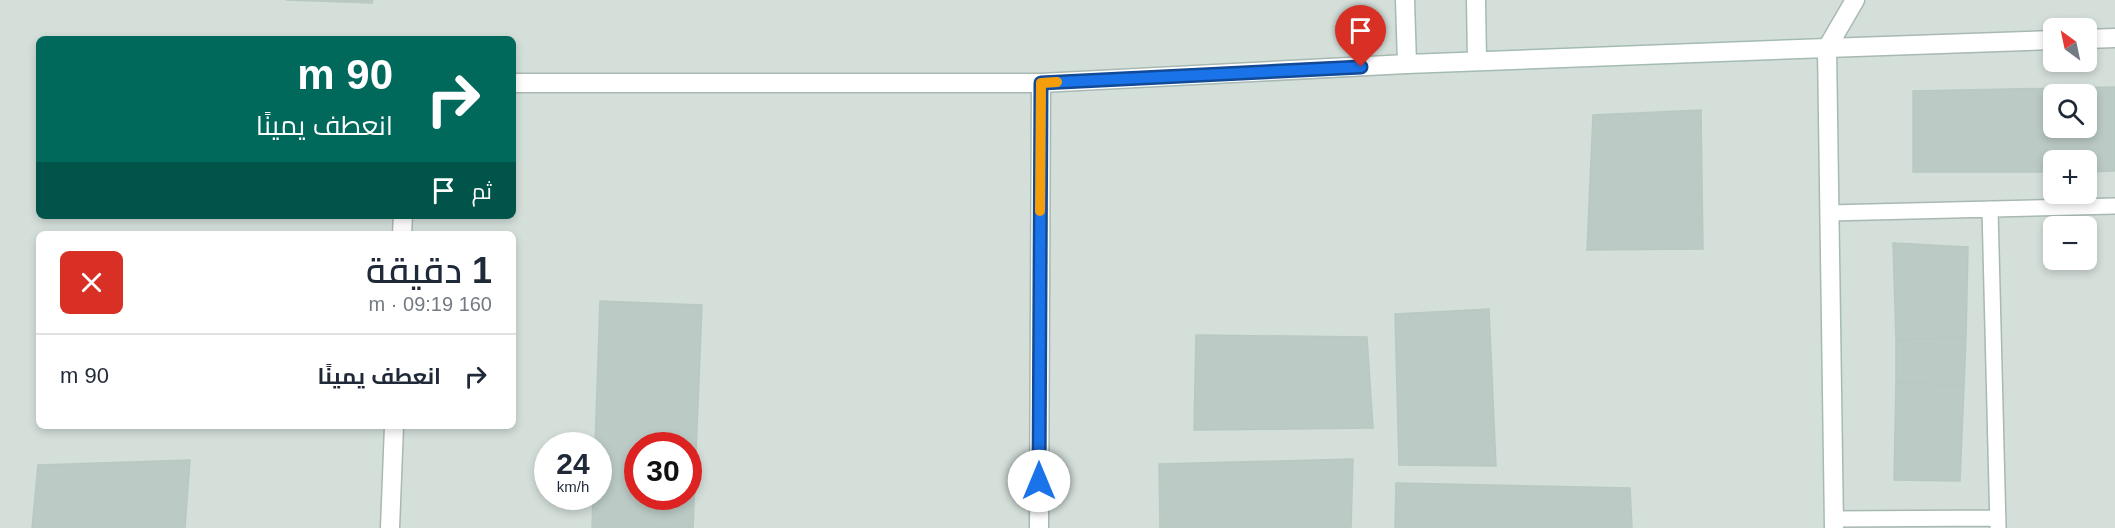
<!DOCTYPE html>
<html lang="ar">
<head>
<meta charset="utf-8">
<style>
  :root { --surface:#fff; --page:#f2f2f3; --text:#1f2937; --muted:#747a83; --line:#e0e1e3 }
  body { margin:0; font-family:Helvetica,Cairo,sans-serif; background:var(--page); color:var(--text); direction:rtl; height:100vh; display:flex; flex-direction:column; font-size:22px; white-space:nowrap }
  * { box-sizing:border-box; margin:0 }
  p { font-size:20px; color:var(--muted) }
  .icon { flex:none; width:33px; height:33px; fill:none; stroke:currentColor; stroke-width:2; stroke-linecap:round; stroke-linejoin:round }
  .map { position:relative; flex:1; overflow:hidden; direction:ltr }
  .side { position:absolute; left:36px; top:231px; width:480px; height:198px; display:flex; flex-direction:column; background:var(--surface); border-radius:9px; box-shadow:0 3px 9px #0003; direction:rtl }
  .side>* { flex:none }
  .hud { position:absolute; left:36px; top:36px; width:480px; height:183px; border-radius:9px; box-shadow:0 3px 9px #0003; direction:rtl; background:#00695c; color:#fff; overflow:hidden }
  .needle { width:39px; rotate:327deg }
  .fabs { position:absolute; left:2043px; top:18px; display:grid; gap:12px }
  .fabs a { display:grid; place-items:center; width:54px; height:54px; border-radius:9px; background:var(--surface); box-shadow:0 3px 9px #0003; font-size:30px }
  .speed { position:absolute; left:534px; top:432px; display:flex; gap:12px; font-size:30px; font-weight:700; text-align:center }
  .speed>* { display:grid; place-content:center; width:78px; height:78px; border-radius:50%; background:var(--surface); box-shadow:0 3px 9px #0003; line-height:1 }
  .speed small { font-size:15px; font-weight:400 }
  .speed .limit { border:9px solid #d22; background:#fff; color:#111 }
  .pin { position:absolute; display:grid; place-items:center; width:51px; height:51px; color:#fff; margin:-62px -26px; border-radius:50% 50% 50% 0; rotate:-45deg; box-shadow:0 0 6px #0007 }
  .pin .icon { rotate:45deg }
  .me { position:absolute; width:66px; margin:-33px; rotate:0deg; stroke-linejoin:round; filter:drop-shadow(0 0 4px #0008) }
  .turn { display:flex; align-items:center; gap:21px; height:126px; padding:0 24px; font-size:27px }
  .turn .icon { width:78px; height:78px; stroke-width:2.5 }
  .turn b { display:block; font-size:42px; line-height:51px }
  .then { display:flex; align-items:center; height:57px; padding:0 24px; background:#0003; gap:12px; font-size:22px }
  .round { display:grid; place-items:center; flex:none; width:63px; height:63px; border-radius:9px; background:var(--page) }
  .summary { display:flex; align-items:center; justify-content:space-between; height:102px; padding:0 24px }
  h1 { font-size:36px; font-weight:600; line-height:45px }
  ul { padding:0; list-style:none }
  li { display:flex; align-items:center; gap:18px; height:84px; padding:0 24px; border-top:2px solid var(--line) }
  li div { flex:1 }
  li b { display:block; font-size:22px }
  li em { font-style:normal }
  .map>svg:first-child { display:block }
</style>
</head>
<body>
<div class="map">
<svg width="2115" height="528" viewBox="0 0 2115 528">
  <rect width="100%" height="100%" fill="#e6efeb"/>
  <path fill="#d4dfda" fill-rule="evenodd" d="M0,0H2115V528H0ZM2054,28H2086V62H2054ZM39,39H513V216H39ZM2054,94H2086V128H2054ZM2054,160H2086V194H2054ZM2054,226H2086V260H2054ZM39,234H513V426H39ZM548,446H598V496H548ZM638,446H688V496H638Z"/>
  <path fill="#bbcac4" stroke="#b8c9c2" stroke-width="1.5" fill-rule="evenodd" d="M286,0H373L372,3Z
    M2115,87V171L2086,172V160H2054V172H1913V91ZM2054,94H2086V128H2054Z
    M1701,110L1703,249L1587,250L1593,115Z
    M1893,243L1968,247L1966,337L1896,340Z
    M600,301L702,305L693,528H592L593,496H598V446H595ZM638,446H688V496H638Z
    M1489,309L1496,466L1399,465L1395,314Z
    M1196,335L1367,337L1373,428L1194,430Z
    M1966,337L1964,386L1896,382V340Z
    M1896,382L1964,386L1960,481L1894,480Z
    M1353,459L1351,528H1160L1159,464Z
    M190,460L185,528H32L38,465Z
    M1396,483L1630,488L1632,528H1395Z"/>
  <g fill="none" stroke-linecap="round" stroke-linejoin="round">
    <defs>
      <path id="lane" d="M1990,209L1998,528
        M1829,213L2115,206
        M1834,519L1998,518"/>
      <path id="street" d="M2086,39L2115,38
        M1827,48L2054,40
        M1827,48L1855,0
        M513,83H1041L1407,64
        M402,234L403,216
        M390,528L394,426
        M1039,528L1041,83"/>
      <path id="secondary" d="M1405,0L1407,64L1827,48L1834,528
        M1476,0L1477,61"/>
    </defs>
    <use href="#lane" stroke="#a8b8b2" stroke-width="18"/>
    <use href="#street" stroke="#a8b8b2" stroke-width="21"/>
    <use href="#secondary" stroke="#a4bbb3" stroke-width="21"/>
    <use href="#lane" stroke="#fff" stroke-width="15"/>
    <use href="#street" stroke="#fff" stroke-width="18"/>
    <use href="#secondary" stroke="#fff" stroke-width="18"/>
  </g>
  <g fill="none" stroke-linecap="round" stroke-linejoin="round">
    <defs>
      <path id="route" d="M1039,481L1041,83L1361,67"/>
    </defs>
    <use href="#route" stroke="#114b97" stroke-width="15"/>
    <use href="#route" stroke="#1a73e8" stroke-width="10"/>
    <path stroke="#f59e0b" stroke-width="10" d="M1040,211L1041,83L1057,82"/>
  </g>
</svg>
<div class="fabs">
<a><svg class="needle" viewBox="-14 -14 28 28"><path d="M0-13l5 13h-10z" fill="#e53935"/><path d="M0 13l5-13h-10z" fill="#747a83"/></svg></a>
<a><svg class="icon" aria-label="search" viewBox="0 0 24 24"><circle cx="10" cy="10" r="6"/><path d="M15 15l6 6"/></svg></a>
<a>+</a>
<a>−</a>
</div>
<div class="speed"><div>24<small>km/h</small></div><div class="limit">30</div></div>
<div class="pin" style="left:1361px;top:67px;background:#d93025"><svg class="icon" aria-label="arrive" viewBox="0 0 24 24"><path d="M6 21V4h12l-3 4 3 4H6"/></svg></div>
<svg class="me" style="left:1039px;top:481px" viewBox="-20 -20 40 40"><circle r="19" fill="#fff"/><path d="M0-13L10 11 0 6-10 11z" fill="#1a73e8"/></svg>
<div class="hud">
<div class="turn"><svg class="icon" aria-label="right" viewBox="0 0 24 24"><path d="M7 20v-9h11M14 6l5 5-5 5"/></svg><div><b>90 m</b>انعطف يمينًا</div></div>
<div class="then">ثم<svg class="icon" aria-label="arrive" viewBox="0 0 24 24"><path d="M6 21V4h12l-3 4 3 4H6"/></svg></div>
</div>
<section class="side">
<div class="summary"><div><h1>1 دقيقة</h1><p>160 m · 09:19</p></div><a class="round" style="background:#d93025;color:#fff"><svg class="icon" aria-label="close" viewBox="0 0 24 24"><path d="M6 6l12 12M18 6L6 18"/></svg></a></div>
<ul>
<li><svg class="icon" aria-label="right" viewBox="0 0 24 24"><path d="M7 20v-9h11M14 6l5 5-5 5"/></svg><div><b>انعطف يمينًا</b></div><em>90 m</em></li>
</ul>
</section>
</div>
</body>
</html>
